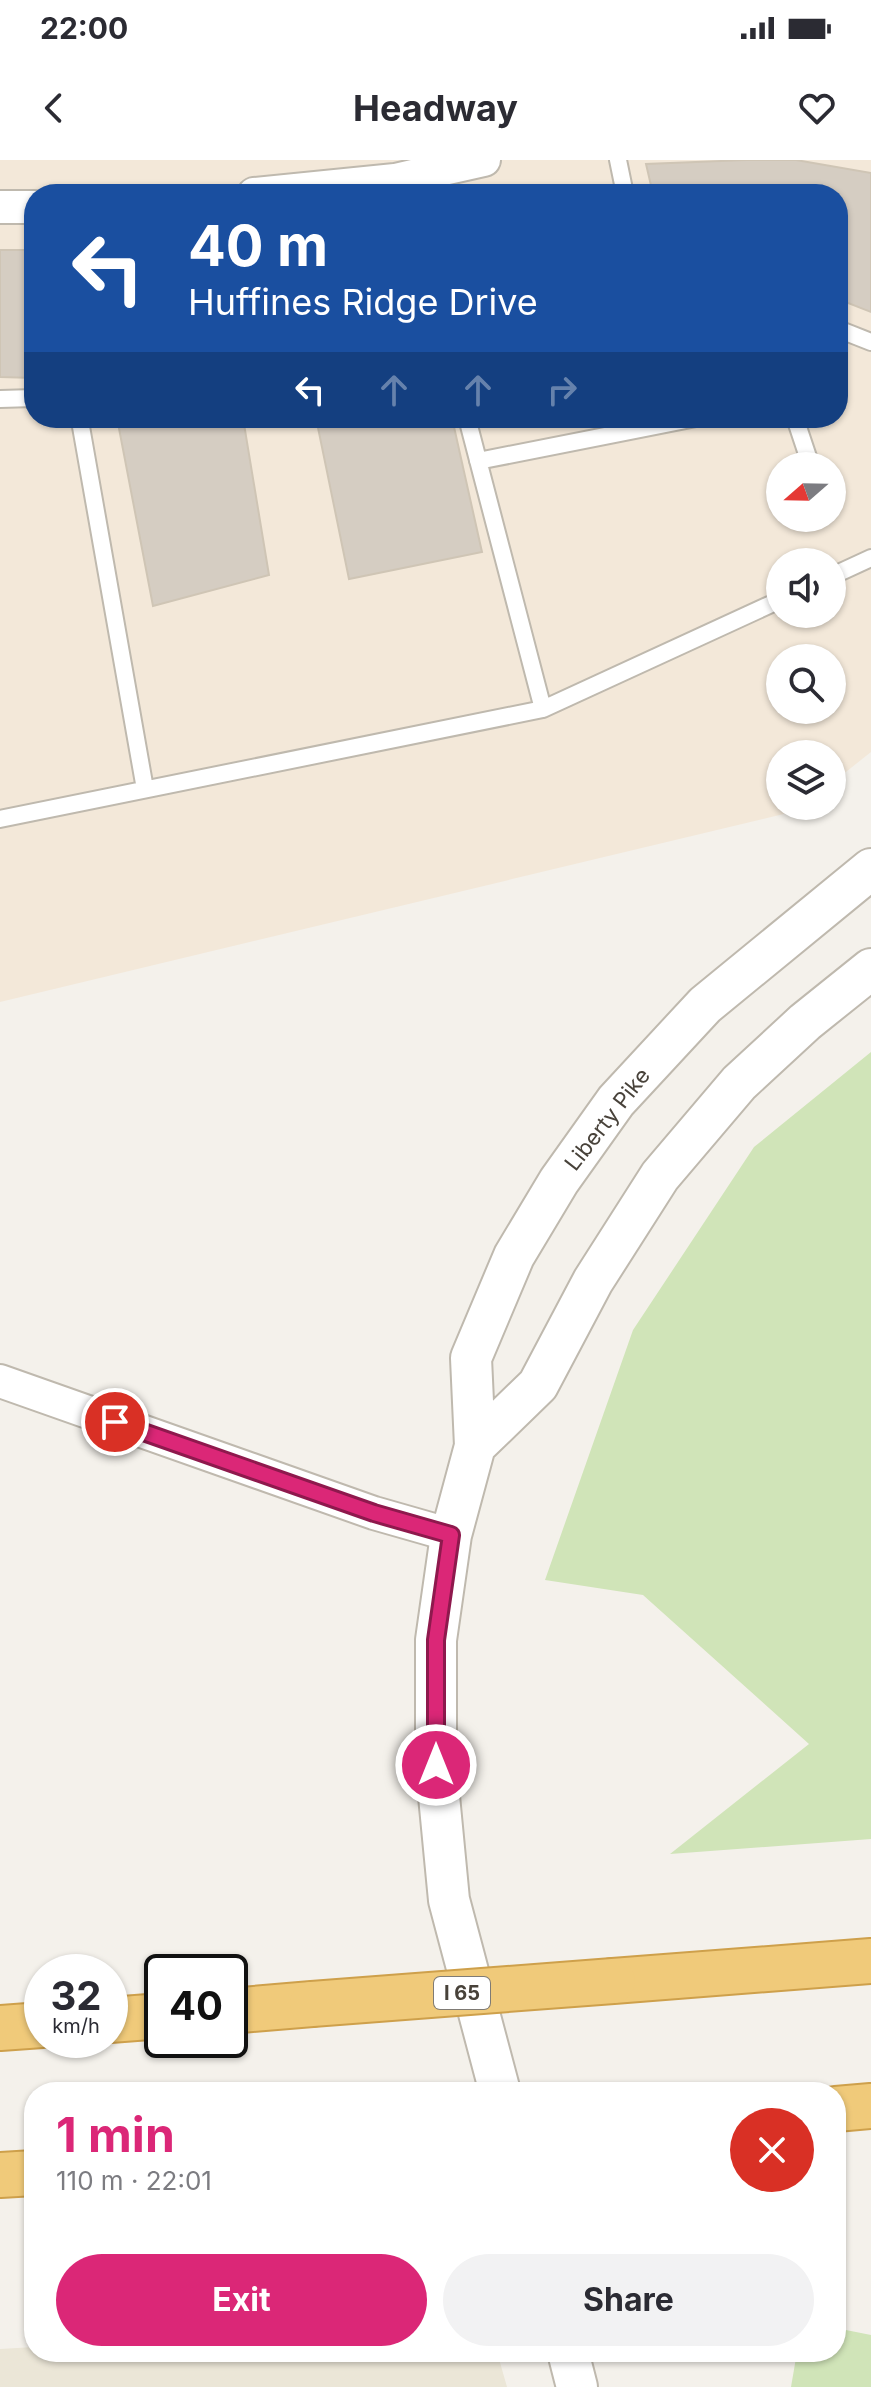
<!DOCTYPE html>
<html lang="en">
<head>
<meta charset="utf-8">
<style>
  :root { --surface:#fff; --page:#f2f2f3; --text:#2b2b33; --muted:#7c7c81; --accent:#db2777 }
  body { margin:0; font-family:Inter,sans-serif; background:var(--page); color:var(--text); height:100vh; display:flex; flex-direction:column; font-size:30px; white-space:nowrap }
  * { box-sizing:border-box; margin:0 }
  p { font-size:26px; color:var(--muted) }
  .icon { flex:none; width:44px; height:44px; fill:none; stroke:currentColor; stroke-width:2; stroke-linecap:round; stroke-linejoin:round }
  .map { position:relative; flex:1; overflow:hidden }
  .side { position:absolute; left:24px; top:1922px; width:822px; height:280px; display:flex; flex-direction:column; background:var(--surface); border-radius:32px; box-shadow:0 2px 6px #0004 }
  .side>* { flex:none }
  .top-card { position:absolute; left:24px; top:24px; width:824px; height:244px; border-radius:32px; box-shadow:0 2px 6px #0004; background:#1a4fa0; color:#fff; overflow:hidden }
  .needle { width:52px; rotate:250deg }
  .tools { position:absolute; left:766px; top:292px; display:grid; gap:16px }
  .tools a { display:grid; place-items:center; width:80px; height:80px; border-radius:50%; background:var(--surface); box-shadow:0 2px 6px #0004; font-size:40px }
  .speed { position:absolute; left:24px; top:1794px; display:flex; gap:16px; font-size:40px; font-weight:700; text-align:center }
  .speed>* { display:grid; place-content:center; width:104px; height:104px; border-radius:50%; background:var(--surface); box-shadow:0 2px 6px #0004; line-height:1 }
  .speed small { font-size:20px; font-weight:400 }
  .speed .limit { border:4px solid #111; border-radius:12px; background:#fff; color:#111 }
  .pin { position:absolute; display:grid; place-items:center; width:68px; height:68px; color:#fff; margin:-34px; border:4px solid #fff; border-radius:50%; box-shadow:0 2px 8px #0007 }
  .me { position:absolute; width:88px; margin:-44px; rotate:0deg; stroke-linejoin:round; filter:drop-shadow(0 0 6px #0008) }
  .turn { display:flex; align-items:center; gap:28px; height:168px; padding:0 32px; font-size:36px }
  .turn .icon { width:104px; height:104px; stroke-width:2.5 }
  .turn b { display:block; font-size:56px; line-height:68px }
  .lanes { display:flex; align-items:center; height:76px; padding:0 32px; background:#0003; justify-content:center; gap:40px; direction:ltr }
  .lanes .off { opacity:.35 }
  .round { display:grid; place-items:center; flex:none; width:84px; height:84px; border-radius:42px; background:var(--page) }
  .headline { display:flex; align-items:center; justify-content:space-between; height:136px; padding:0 32px }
  h1 { font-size:48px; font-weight:700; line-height:60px; color:var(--accent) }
  .button { display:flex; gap:16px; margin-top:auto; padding:16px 32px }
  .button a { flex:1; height:92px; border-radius:48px; background:var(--accent); color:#fff; font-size:32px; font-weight:700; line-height:92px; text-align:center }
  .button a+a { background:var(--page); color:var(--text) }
  .status { display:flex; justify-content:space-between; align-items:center; height:56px; padding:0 40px; background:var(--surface); direction:ltr }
  .status svg { height:22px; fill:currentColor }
  header { display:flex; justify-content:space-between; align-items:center; height:104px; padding:0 32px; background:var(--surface); font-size:36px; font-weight:700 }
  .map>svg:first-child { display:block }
</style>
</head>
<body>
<div class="status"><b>22:00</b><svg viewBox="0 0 49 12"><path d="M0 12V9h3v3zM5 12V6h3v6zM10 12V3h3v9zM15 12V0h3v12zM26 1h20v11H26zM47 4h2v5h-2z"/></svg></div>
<header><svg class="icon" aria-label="back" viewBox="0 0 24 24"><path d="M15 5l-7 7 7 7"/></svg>Headway<svg class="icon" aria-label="heart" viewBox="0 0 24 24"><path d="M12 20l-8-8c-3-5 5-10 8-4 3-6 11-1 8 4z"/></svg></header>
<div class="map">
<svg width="871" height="2227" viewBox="0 0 871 2227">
  <rect width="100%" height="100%" fill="#f4f1eb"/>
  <path fill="#f3e8d9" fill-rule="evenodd" d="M0,0H871V592L832,623V594H780V646H803L796,651L0,842ZM34,34H838V258H34ZM780,306H832V358H780ZM780,402H832V454H780ZM780,498H832V550H780Z"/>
  <path fill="#ebe6d7" d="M34,2187V2192H497L507,2227H0V2189Z"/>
  <path fill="#d0e4b8" d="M871,892V1679L670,1694L809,1584L643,1435L545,1420L633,1170L754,987Z
    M836,2168L871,2175V2227H791L797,2192H836Z"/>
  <path fill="#d5cdc2" stroke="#cfc5b5" stroke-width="2" d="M746,0H796L871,13V152L838,139V34H653L646,4Z
    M0,90H34V218L0,217Z
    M117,258H243L269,415L153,446Z
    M316,258H452L482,392L349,419Z"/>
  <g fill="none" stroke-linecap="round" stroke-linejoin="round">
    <defs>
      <path id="service" d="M618,0L625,34
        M838,169L871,182
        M0,239L34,238
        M77,258L80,261L145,629
        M467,258L543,549
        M795,258L811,306
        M478,301L696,258
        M832,416L871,398
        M0,659L543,549L780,440"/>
      <path id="minor" d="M254,34L395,20L484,0
        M0,47H34
        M0,1221L374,1353L451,1375"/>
      <path id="tertiary" d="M475,1286L538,1225L593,1121L660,1016L739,923L805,862L871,809
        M500,1932L449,1740L436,1605V1480L451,1375L475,1286L471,1198L514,1096L559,1021L616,941L705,845L871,709
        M568,2192L577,2227"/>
      <path id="motorway" d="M613,1821L871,1801
        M230,1851L312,1844
        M110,1860L162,1856
        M0,1868L42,1865
        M836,1949L871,1946
        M0,2015L34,2013"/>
    </defs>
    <use href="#service" stroke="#bfb9ae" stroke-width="20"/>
    <use href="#minor" stroke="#bfb9ae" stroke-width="36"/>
    <use href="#tertiary" stroke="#bfb9ae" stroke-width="44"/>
    <use href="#motorway" stroke="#cea04b" stroke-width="48"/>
    <use href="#service" stroke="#fff" stroke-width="16"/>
    <use href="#minor" stroke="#fff" stroke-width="32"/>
    <use href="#tertiary" stroke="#fff" stroke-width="40"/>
    <use href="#motorway" stroke="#f0ca7a" stroke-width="44"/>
    <defs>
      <path id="motorway-bridge" d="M312,1844L613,1821"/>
    </defs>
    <use href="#motorway-bridge" stroke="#cea04b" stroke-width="48" stroke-linecap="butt"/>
    <use href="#motorway-bridge" stroke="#f0ca7a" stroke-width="44"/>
  </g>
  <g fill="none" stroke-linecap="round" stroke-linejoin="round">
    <defs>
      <path id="route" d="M115,1262L374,1353L451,1375L436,1480V1605"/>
    </defs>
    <use href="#route" stroke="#8e194d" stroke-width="20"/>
    <use href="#route" stroke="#db2777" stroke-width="14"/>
  </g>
  <g text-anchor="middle" stroke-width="6" stroke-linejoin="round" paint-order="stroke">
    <rect fill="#fff" stroke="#7f7b75" stroke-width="2" x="434" y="1817" width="56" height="32" rx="6"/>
    <g font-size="20" font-weight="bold" fill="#48423a">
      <text x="462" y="1840">I 65</text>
    </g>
    <g font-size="22" fill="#48423a" stroke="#fff">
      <text transform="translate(607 959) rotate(-52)" y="8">Liberty Pike</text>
    </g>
  </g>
</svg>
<div class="tools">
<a><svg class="needle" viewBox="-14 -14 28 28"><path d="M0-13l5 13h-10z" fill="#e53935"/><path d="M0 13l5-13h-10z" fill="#7c7c81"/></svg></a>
<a><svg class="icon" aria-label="sound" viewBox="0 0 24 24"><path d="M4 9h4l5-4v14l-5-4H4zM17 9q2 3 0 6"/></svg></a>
<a><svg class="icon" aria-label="search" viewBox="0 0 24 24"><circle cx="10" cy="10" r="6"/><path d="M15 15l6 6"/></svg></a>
<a><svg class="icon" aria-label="layers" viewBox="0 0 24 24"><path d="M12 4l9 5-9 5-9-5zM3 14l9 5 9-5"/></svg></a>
</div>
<div class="speed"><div>32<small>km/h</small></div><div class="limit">40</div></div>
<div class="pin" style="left:115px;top:1262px;background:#d93025"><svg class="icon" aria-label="arrive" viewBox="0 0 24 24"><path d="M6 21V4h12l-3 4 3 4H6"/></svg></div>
<svg class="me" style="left:436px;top:1605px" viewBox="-20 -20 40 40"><circle r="17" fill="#db2777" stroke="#fff" stroke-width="3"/><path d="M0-11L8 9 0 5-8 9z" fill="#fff"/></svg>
<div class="top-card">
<div class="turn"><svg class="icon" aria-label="left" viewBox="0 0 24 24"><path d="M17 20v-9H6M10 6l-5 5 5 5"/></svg><div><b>40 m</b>Huffines Ridge Drive</div></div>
<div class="lanes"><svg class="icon" aria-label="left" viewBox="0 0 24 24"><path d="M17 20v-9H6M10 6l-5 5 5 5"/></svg><svg class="icon off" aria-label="ahead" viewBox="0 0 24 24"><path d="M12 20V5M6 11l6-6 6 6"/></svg><svg class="icon off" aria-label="ahead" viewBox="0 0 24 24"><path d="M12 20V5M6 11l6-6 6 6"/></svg><svg class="icon off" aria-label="right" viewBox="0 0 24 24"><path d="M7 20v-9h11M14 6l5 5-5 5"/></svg></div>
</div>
<section class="side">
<div class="headline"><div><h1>1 min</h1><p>110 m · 22:01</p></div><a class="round" style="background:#d93025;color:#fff"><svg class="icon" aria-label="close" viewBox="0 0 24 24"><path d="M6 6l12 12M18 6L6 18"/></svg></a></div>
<div class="button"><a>Exit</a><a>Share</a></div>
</section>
</div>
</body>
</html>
